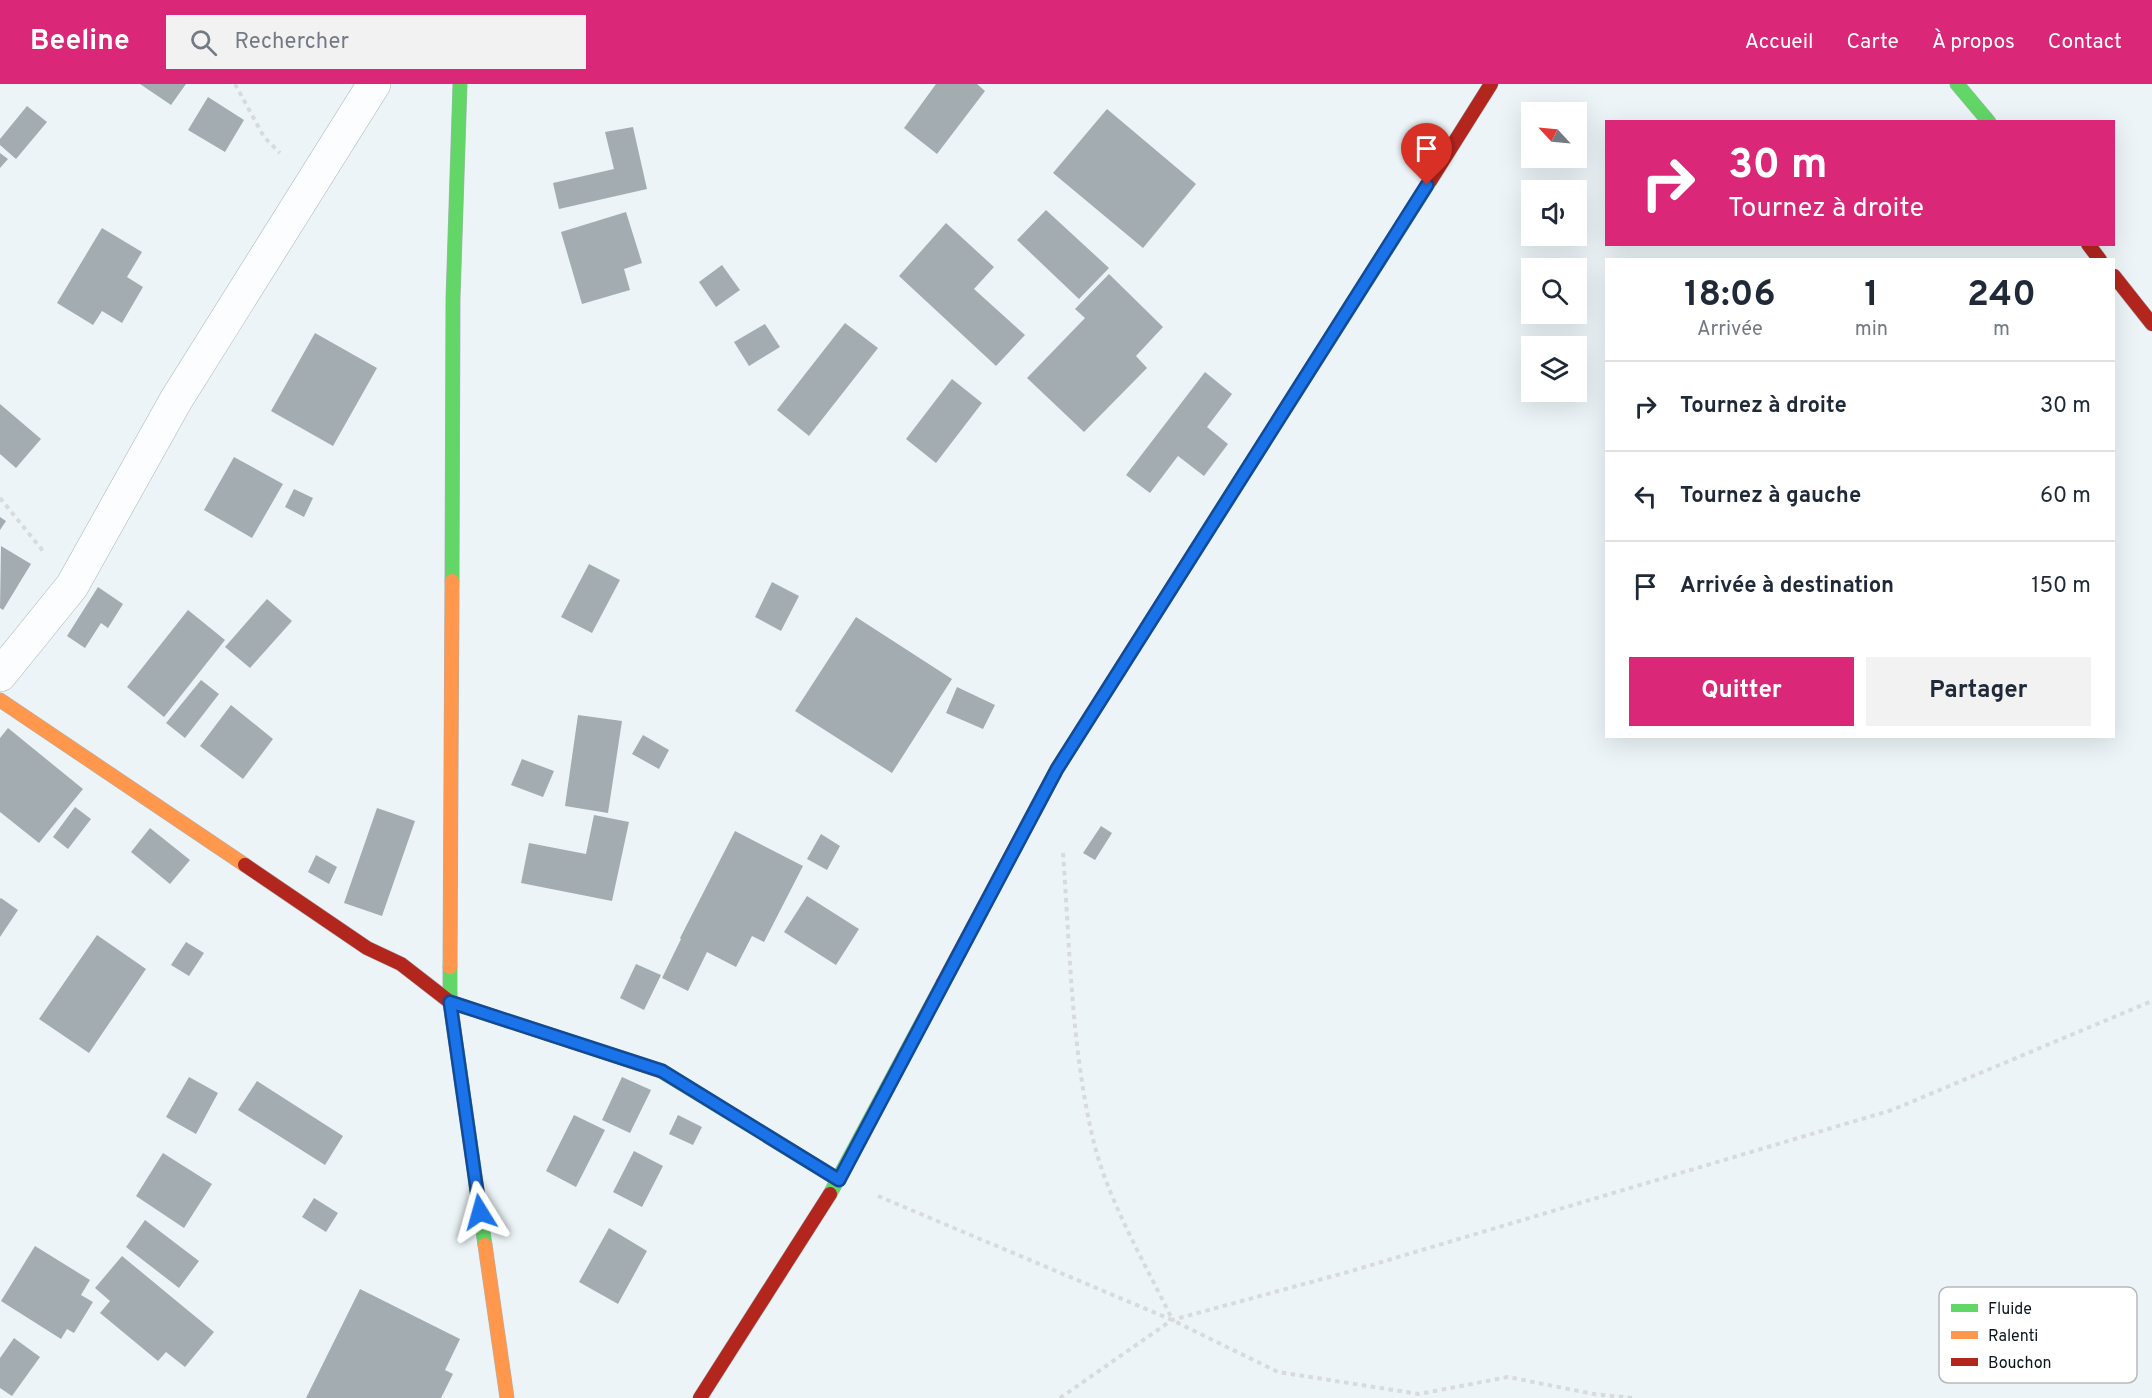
<!DOCTYPE html>
<html lang="fr">
<head>
<meta charset="utf-8">
<style>
  :root { --surface:#fff; --page:#f2f2f3; --text:#1f2937; --muted:#747a83; --line:#e0e1e3; --accent:#db2777 }
  body { margin:0; font-family:Overpass,sans-serif; background:var(--page); color:var(--text); height:100vh; display:flex; flex-direction:column; font-size:22px; white-space:nowrap }
  * { box-sizing:border-box; margin:0 }
  p { font-size:20px; color:var(--muted) }
  .icon { flex:none; width:33px; height:33px; fill:none; stroke:currentColor; stroke-width:2; stroke-linecap:round; stroke-linejoin:round }
  .map { position:relative; flex:1; overflow:hidden }
  .details { position:absolute; left:1605px; top:174px; width:510px; height:480px; display:flex; flex-direction:column; background:var(--surface); border-radius:0px; box-shadow:0 6px 24px #0002 }
  .details>* { flex:none }
  .hud { position:absolute; left:1605px; top:36px; width:510px; height:126px; border-radius:0px; box-shadow:0 6px 24px #0002; background:#db2777; color:#fff; overflow:hidden }
  .needle { width:39px; rotate:296deg }
  .buttons { position:absolute; left:1521px; top:18px; display:grid; gap:12px }
  .buttons a { display:grid; place-items:center; width:66px; height:66px; border-radius:0px; background:var(--surface); box-shadow:0 6px 24px #0002; font-size:30px }
  .pin { position:absolute; display:grid; place-items:center; width:51px; height:51px; color:#fff; margin:-62px -26px; border-radius:50% 50% 50% 0; rotate:-45deg; box-shadow:0 0 6px #0007 }
  .pin .icon { rotate:45deg }
  .me { position:absolute; width:66px; margin:-33px; rotate:352deg; stroke-linejoin:round; filter:drop-shadow(0 0 4px #0008) }
  .turn { display:flex; align-items:center; gap:21px; height:126px; padding:0 24px; font-size:27px }
  .turn .icon { width:78px; height:78px; stroke-width:2.5 }
  .turn b { display:block; font-size:42px; line-height:51px }
  .eta { display:flex; justify-content:space-evenly; align-items:center; height:102px; text-align:center }
  .eta b { font-size:36px; font-weight:700; line-height:42px }
  .action { display:flex; gap:12px; margin-top:auto; padding:12px 24px }
  .action a { flex:1; height:69px; border-radius:0px; background:var(--accent); color:#fff; font-size:24px; font-weight:700; line-height:69px; text-align:center }
  .action a+a { background:var(--page); color:var(--text) }
  ul { padding:0; list-style:none }
  li { display:flex; align-items:center; gap:18px; height:90px; padding:0 24px; border-top:2px solid var(--line) }
  li div { flex:1 }
  li b { display:block; font-size:22px }
  li em { font-style:normal }
  header { display:flex; align-items:center; gap:36px; box-sizing:border-box; height:84px; padding:0 30px; background:var(--accent); color:#fff }
  header strong { font-size:28px }
  nav { display:flex; gap:33px; margin-inline-start:auto; font-size:21px }
  .search { width:420px; height:54px; background:var(--page); display:flex; align-items:center; gap:15px; box-sizing:border-box; padding:0 21px; border-radius:0px; color:var(--muted); font-size:22px }
  .map>svg:first-child { display:block }
</style>
</head>
<body>
<header>
<strong>Beeline</strong>
<div class="search"><svg class="icon" aria-label="search" viewBox="0 0 24 24"><circle cx="10" cy="10" r="6"/><path d="M15 15l6 6"/></svg>Rechercher</div>
<nav><a>Accueil</a><a>Carte</a><a>À propos</a><a>Contact</a></nav>
</header>
<div class="map">
<svg width="2152" height="1314" viewBox="0 0 2152 1314">
  <rect width="100%" height="100%" fill="#ecf4f7"/>
  <path fill="#a3adb1" d="M140,0H186L171,21Z
    M936,0H977L985,7L937,70L904,44Z
    M208,13L244,36L225,68L188,46Z
    M27,22L47,38L16,75L0,61V55Z
    M1107,25L1196,100L1143,164L1053,89Z
    M633,43L647,105L559,125L553,99L614,85L605,48Z
    M0,69L8,75L0,84Z
    M1046,126L1109,184L1079,215L1017,156Z
    M626,128L642,179L624,185L630,206L582,220L561,148Z
    M946,139L994,183L974,205L1025,251L996,282L899,192Z
    M102,144L142,168L127,193L143,203L122,239L102,227L93,241L57,219Z
    M722,181L740,206L716,223L699,198Z
    M1109,190L1163,243L1136,272L1147,284L1084,348L1027,294L1085,234L1075,225Z
    M845,239L878,264L809,352L777,326Z
    M765,240L780,263L749,282L734,258Z
    M315,249L377,284L333,362L271,327Z
    M1205,288L1232,310L1207,343L1228,360L1204,392L1178,372L1150,409L1126,391Z
    M952,295L982,319L936,379L906,355Z
    M0,320L41,355L16,384L0,370Z
    M234,373L283,400L252,454L204,426Z
    M294,405L313,414L304,433L285,423Z
    M0,433L6,437L0,446Z
    M1,462L31,480L3,526L0,524Z
    M589,480L620,496L592,549L561,533Z
    M772,498L799,512L781,547L755,533Z
    M98,503L123,520L108,544L101,539L85,564L67,552Z
    M267,515L292,537L250,584L225,563Z
    M188,526L225,556L164,633L127,603Z
    M856,533L952,595L892,689L795,627Z
    M201,596L219,610L185,654L166,639Z
    M957,603L995,621L983,645L946,629Z
    M231,621L273,655L243,695L200,662Z
    M578,631L622,637L608,729L565,722Z
    M8,644L83,705L39,759L0,728V654Z
    M643,651L669,666L659,685L632,670Z
    M522,675L554,687L543,713L511,701Z
    M75,723L91,735L68,765L53,753Z
    M377,724L415,737L382,832L344,819Z
    M594,731L629,738L612,817L521,799L529,759L586,770Z
    M1101,742L1112,749L1095,776L1083,769Z
    M150,744L190,776L170,800L131,768Z
    M735,747L803,782L764,858L752,852L736,883L707,868L688,907L662,894L681,855L680,854Z
    M821,750L840,762L827,786L807,775Z
    M316,771L337,783L329,800L308,788Z
    M807,812L859,845L836,881L784,848Z
    M1,814L18,826L0,853V815Z
    M97,851L146,885L89,969L39,935Z
    M186,858L204,869L189,892L171,881Z
    M636,880L661,891L644,926L620,914Z
    M189,993L218,1009L196,1050L166,1033Z
    M622,993L651,1006L630,1049L602,1036Z
    M257,997L343,1052L325,1081L238,1026Z
    M574,1031L605,1046L576,1103L546,1087Z
    M678,1031L702,1043L693,1061L669,1050Z
    M634,1067L663,1082L642,1123L613,1108Z
    M163,1069L212,1100L184,1144L136,1112Z
    M314,1114L338,1129L326,1148L302,1133Z
    M145,1136L199,1177L179,1204L126,1163Z
    M609,1144L647,1167L618,1220L579,1198Z
    M35,1162L90,1196L81,1211L93,1218L74,1249L67,1245L61,1255L1,1217Z
    M122,1172L214,1248L185,1283L166,1268L158,1277L100,1229L110,1217L95,1204Z
    M360,1205L460,1255L445,1286L453,1290L441,1314H306Z
    M14,1254L40,1273L12,1312L0,1304V1274Z"/>
  <g fill="none" stroke-linecap="round" stroke-linejoin="round">
    <defs>
      <path id="street" d="M0,591L72,502L176,316L374,0"/>
      <path id="fast" d="M1957,0L1989,38
        M1195,467L1430,97
        M452,497L453,215L460,0
        M450,883V918L485,1161
        M661,987L839,1096
        M830,1110L943,899"/>
      <path id="slow" d="M0,616L245,781
        M450,883L452,497
        M485,1161L507,1314"/>
      <path id="jam" d="M1430,97L1491,0
        M2088,160L2100,176
        M2114,192L2152,240
        M245,781L367,864L401,880L450,918L661,987
        M943,899L1057,685L1195,467
        M700,1314L830,1110"/>
    </defs>
    <use href="#street" stroke="#aab3b7" stroke-width="34"/>
    <use href="#fast" stroke="#aab3b7" stroke-width="15"/>
    <use href="#slow" stroke="#aab3b7" stroke-width="15"/>
    <use href="#jam" stroke="#aab3b7" stroke-width="15"/>
    <path stroke="#d8dadc" stroke-width="4" stroke-dasharray="4.5 4.5" stroke-linecap="butt" d="M235,0L264,53L280,69
      M0,414L43,467
      M1063,769C1070,864 1071,962 1093,1055C1107,1115 1145,1179 1172,1235
      M878,1112L1172,1236L1278,1288L1419,1310L1508,1293L1594,1310L1632,1314
      M1060,1314L1172,1236L1348,1188L1892,1026L2152,917"/>
    <use href="#street" stroke="#fcfdfe" stroke-width="33"/>
    <use href="#fast" stroke="#63d668" stroke-width="14"/>
    <use href="#slow" stroke="#ff974d" stroke-width="14"/>
    <use href="#jam" stroke="#b3261e" stroke-width="14"/>
  </g>
  <g fill="none" stroke-linecap="round" stroke-linejoin="round">
    <defs>
      <path id="route" d="M480,1128L450,918L662,987L839,1096L1057,685L1427,101"/>
    </defs>
    <use href="#route" stroke="#114b97" stroke-width="15"/>
    <use href="#route" stroke="#1a73e8" stroke-width="10"/>
  </g>
  <rect x="1939" y="1203" width="198" height="96" rx="9" fill="#fff" stroke="#b6b9bb" stroke-width="1.5"/>
  <rect x="1951" y="1220" width="27" height="8" fill="#63d668"/>
  <rect x="1951" y="1247" width="27" height="8" fill="#ff974d"/>
  <rect x="1951" y="1274" width="27" height="8" fill="#b3261e"/>
  <g font-size="16" fill="#0b171c">
    <text x="1988" y="1230">Fluide</text>
    <text x="1988" y="1257">Ralenti</text>
    <text x="1988" y="1284">Bouchon</text>
  </g>
</svg>
<div class="buttons">
<a><svg class="needle" viewBox="-14 -14 28 28"><path d="M0-13l5 13h-10z" fill="#e53935"/><path d="M0 13l5-13h-10z" fill="#747a83"/></svg></a>
<a><svg class="icon" aria-label="sound" viewBox="0 0 24 24"><path d="M4 9h4l5-4v14l-5-4H4zM17 9q2 3 0 6"/></svg></a>
<a><svg class="icon" aria-label="search" viewBox="0 0 24 24"><circle cx="10" cy="10" r="6"/><path d="M15 15l6 6"/></svg></a>
<a><svg class="icon" aria-label="layers" viewBox="0 0 24 24"><path d="M12 4l9 5-9 5-9-5zM3 14l9 5 9-5"/></svg></a>
</div>
<div class="pin" style="left:1427px;top:101px;background:#d93025"><svg class="icon" aria-label="arrive" viewBox="0 0 24 24"><path d="M6 21V4h12l-3 4 3 4H6"/></svg></div>
<svg class="me" style="left:480px;top:1128px" viewBox="-20 -20 40 40"><path d="M0-17L14 15 0 8-14 15z" fill="#1a73e8" stroke="#fff" stroke-width="4"/></svg>
<div class="hud">
<div class="turn"><svg class="icon" aria-label="right" viewBox="0 0 24 24"><path d="M7 20v-9h11M14 6l5 5-5 5"/></svg><div><b>30 m</b>Tournez à droite</div></div>
</div>
<section class="details">
<div class="eta">
<div><b>18:06</b><p>Arrivée</p></div>
<div><b>1</b><p>min</p></div>
<div><b>240</b><p>m</p></div>
</div>
<ul>
<li><svg class="icon" aria-label="right" viewBox="0 0 24 24"><path d="M7 20v-9h11M14 6l5 5-5 5"/></svg><div><b>Tournez à droite</b></div><em>30 m</em></li>
<li><svg class="icon" aria-label="left" viewBox="0 0 24 24"><path d="M17 20v-9H6M10 6l-5 5 5 5"/></svg><div><b>Tournez à gauche</b></div><em>60 m</em></li>
<li><svg class="icon" aria-label="arrive" viewBox="0 0 24 24"><path d="M6 21V4h12l-3 4 3 4H6"/></svg><div><b>Arrivée à destination</b></div><em>150 m</em></li>
</ul>
<div class="action"><a>Quitter</a><a>Partager</a></div>
</section>
</div>
</body>
</html>
